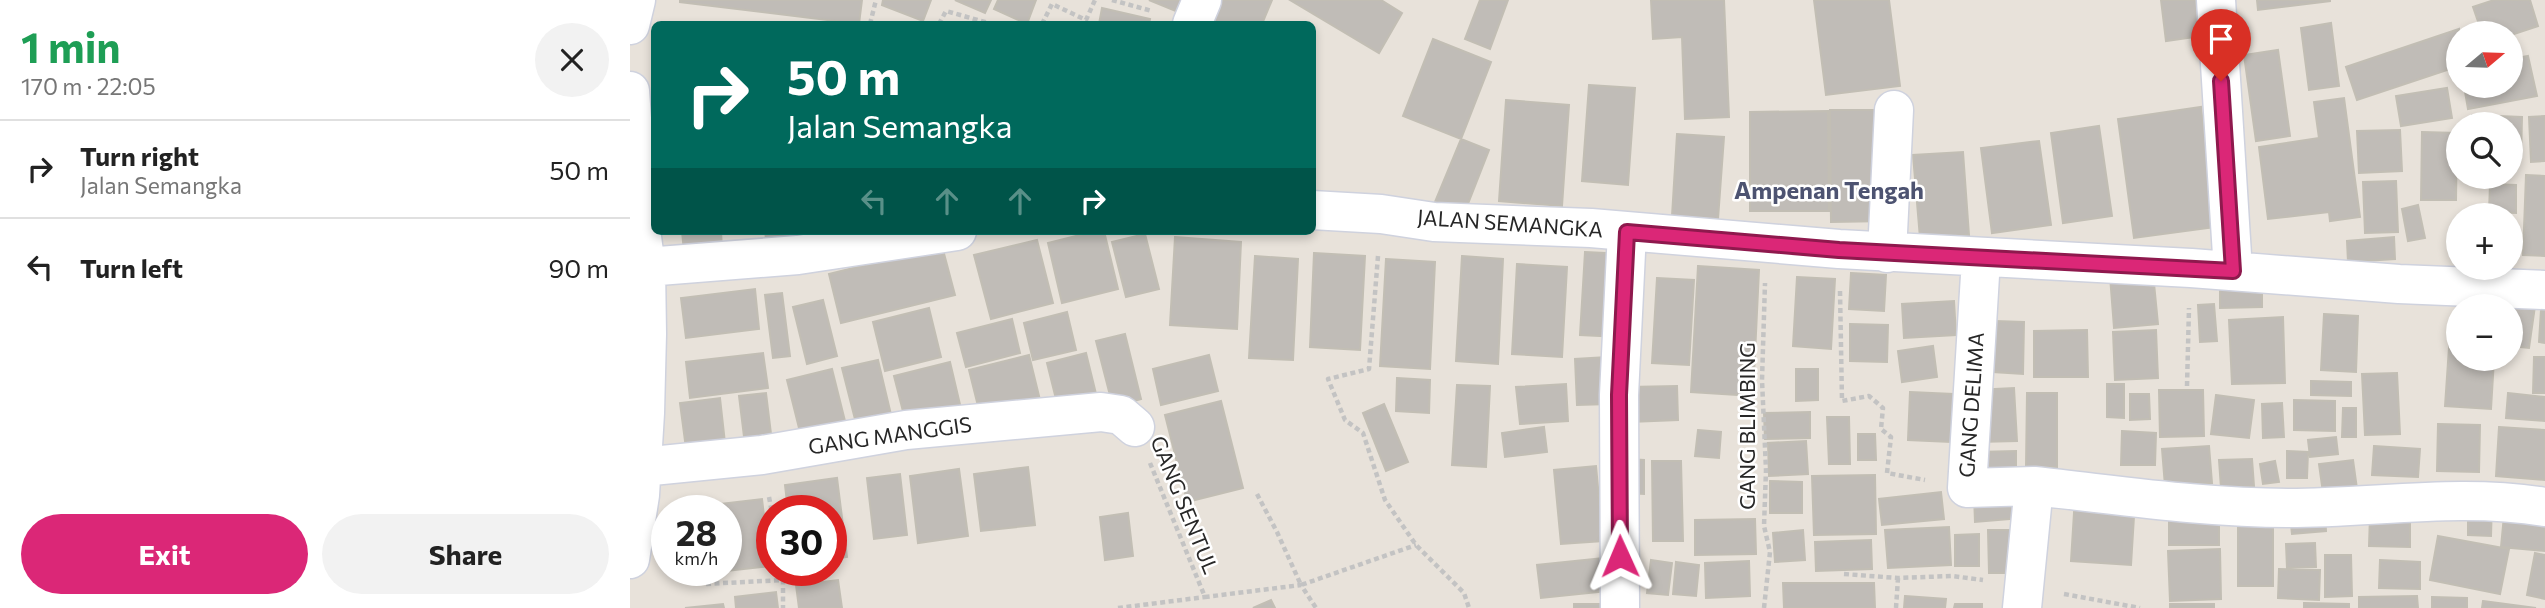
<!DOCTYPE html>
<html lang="en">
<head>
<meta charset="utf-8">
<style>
  :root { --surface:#fff; --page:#f2f2f2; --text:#222; --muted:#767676; --line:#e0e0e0; --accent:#db2777 }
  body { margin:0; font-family:Commissioner,sans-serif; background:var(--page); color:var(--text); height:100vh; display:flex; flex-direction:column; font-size:26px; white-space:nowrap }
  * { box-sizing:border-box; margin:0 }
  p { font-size:23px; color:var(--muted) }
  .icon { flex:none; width:38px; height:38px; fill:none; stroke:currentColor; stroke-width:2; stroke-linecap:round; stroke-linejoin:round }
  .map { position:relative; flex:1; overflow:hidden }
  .details { display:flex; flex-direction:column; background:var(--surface); width:630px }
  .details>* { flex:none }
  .hud { position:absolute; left:21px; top:21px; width:665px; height:214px; border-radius:10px; box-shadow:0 4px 10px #0003; background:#00695c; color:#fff; overflow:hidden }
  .needle { width:46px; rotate:71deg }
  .buttons { position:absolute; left:1816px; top:21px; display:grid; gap:14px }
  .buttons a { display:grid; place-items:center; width:77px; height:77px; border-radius:50%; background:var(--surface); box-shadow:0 4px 10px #0003; font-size:35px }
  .speed { position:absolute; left:21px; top:495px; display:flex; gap:14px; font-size:35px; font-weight:700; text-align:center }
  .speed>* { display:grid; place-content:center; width:91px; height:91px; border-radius:50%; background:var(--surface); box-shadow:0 4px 10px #0003; line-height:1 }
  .speed small { font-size:18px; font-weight:400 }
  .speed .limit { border:10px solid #d22; background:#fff; color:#111 }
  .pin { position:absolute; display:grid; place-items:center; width:60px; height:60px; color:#fff; margin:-72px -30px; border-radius:50% 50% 50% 0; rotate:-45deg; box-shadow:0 0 7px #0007 }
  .pin .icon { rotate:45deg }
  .me { position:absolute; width:77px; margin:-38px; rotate:359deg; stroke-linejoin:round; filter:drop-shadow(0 0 5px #0008) }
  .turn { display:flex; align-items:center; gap:24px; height:147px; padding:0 21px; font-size:32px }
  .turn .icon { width:91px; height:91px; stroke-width:2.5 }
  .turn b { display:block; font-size:49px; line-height:60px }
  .lanes { display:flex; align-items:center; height:66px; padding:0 21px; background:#0003; justify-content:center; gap:35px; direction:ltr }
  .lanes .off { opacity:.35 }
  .round { display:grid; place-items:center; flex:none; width:74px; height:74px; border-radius:37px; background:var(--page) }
  .summary { display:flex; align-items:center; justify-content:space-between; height:119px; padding:0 21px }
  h1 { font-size:42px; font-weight:700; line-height:52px; color:#1e9e55 }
  .button { display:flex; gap:14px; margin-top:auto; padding:14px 21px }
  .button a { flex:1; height:80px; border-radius:42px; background:var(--accent); color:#fff; font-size:28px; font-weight:700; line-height:80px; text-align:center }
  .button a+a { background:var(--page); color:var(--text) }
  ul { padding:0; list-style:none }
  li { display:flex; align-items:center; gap:21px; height:98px; padding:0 21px; border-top:2px solid var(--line) }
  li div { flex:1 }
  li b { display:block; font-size:26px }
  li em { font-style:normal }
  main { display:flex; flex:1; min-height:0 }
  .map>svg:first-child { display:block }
</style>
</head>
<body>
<main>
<section class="details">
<div class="summary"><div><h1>1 min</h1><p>170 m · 22:05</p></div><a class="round"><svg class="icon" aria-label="close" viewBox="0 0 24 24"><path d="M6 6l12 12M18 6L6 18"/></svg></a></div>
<ul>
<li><svg class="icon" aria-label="right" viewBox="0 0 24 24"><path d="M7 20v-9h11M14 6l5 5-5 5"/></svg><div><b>Turn right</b><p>Jalan Semangka</p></div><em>50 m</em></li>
<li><svg class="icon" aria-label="left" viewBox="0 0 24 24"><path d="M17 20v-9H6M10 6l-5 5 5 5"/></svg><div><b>Turn left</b></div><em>90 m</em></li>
</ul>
<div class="button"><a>Exit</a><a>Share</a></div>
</section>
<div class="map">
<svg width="1915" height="608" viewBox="0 0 1915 608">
  <rect width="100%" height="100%" fill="#e8e2da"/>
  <path fill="#c0bcb7" stroke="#c2beb4" stroke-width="2" d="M50,0H232L229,24L50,2Z
    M253,0H301L293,21L252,5Z
    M325,0H361L355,13Z
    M368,0H406L397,24L364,9Z
    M519,0H559L553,14Z
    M587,0H642L632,24H577Z
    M660,0H751L772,13L749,53Z
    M850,0H878L860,49L835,39Z
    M1021,0H1094L1099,117L1055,119L1052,37L1023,39Z
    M1184,0H1259L1270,86L1196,95Z
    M1531,0H1566L1572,36L1536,41Z
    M1627,0H1700V1L1628,10Z
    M1864,0H1900L1908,26L1881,35L1852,33L1843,7Z
    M472,8L520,19L519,24H469Z
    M1701,23L1709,86L1679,90L1671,28Z
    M1829,29V66L1727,100L1716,67Z
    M803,39L861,62L831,139L773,116Z
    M1648,50L1660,136L1626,141L1614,55Z
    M1898,56L1907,96L1838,109L1834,86H1881V59Z
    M959,85L1005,88L998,185L952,181Z
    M1817,88L1822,118L1771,126L1766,96Z
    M1714,98L1730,217L1700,221L1699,212L1638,219L1629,147L1689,138L1684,102Z
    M876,100L939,105L932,206L869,201Z
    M1571,107L1586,227L1504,238L1488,119Z
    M1200,110H1257V221L1201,222Z
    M1198,111L1199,211H1120V112Z
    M1842,115L1892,117L1891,159L1881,158V124H1842Z
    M1915,116V161L1901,162L1899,117Z
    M1469,126L1482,216L1433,223L1421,133Z
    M1770,130L1772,171L1729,173L1727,131Z
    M1792,132L1827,133L1826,200H1791Z
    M1047,134L1094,137L1088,219L1042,216Z
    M831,139L859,150L834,214L805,202Z
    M1409,141L1421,225L1362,233L1351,148Z
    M1333,152L1339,235L1290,238L1283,155Z
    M1896,175L1915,176V256L1893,255Z
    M1766,181L1768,232L1735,233L1733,182Z
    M1860,184L1886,185V213L1859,212Z
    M1788,205L1795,238L1778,241L1772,209Z
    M1881,226H1885V258H1881Z
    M52,231H91L92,250L54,252Z
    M135,231H175L177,251L138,254Z
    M466,231H474L488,289L432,303L418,243Z
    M515,234L529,289L496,297L482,242Z
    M545,237L611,242L607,329L540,325Z
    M1764,237L1765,259L1718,262L1717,241Z
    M407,240L423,303L361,319L344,255Z
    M312,246L325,295L211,323L199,274Z
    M955,252L995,254L990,337L950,335Z
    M684,253L735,256L730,350L680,347Z
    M625,256L668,259L663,360L619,358Z
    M832,256L873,259L868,364L826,361Z
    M756,259L805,262L800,369L750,366Z
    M887,264L937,267L932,357L882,354Z
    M1068,266L1129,270L1123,396L1061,392Z
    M1221,273L1256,275L1254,311L1219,309Z
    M1523,273L1528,324L1484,328L1480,276Z
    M1167,277L1205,279L1201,349L1163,346Z
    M1027,278L1064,280L1059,365L1022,363Z
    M1590,283H1632V307L1590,308Z
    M125,289L129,329L56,338L51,298Z
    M152,293L160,356L143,358L135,295Z
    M193,300L207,356L177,364L163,307Z
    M1324,301L1326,335L1274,338L1272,304Z
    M1584,304L1587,341L1570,342L1568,305Z
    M1881,306H1905L1899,348L1881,346Z
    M299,308L311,357L255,371L243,322Z
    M1911,310H1915V343L1909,342Z
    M437,312L446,350L403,360L394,323Z
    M1694,314L1728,316L1726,372L1691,370Z
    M1653,317L1655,383L1602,384L1599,320Z
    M1821,318L1829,319V359H1864L1861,409L1815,406Z
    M382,319L390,353L336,367L327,333Z
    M1365,321L1394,322L1393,374L1363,372Z
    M1220,324L1258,325L1257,362L1220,361Z
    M1457,330L1458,377H1404V331Z
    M1526,330L1528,378L1485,380L1483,332Z
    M495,334L511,399L483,407L466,341Z
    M1303,346L1307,377L1272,382L1268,351Z
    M133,353L138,388L60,398L56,362Z
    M456,353L468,402L429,411L417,363Z
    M399,355L410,400L350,414L339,370Z
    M579,355L588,391L531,405L523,369Z
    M977,357L979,404L947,405L945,359Z
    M1904,357H1915V393H1903Z
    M248,360L263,423L228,431L212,368Z
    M320,362L332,413L277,427L264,376Z
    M202,369L215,421L170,432L157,380Z
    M1166,369H1188V400L1166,401Z
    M1767,373L1770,434L1735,435L1732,374Z
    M767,378L800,380L799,413L766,411Z
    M1681,381L1721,382V396L1681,395Z
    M936,384L938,421L890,424L886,387Z
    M1477,384H1494V418L1477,417Z
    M827,385L860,386L856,467L822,465Z
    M1047,386L1048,420L1000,422L999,387Z
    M1384,388L1387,441L1347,442L1345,390Z
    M1529,390H1573L1574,436L1530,437Z
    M1280,392L1323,394L1321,442L1278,440Z
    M136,393L143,450L116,453L109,396Z
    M1397,393H1427V467H1396Z
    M1878,393L1915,397V421L1876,418Z
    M1500,394H1519L1520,419L1500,420Z
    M1586,395L1624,400L1619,438L1581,434Z
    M90,398L96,452L57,456L50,403Z
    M1664,400L1705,401V431L1664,430Z
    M591,401L613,488L557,502L535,415Z
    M1652,403L1654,437L1633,438L1632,404Z
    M754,404L778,462L756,471L733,413Z
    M1713,408H1726V437H1712Z
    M1180,412V438L1135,439L1134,413Z
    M1197,417H1219L1220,464H1199Z
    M1808,424L1850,425L1849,472L1807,471Z
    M914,427L917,452L875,457L872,433Z
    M1869,427L1915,430V480L1866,476Z
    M1068,430L1091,432L1089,458L1065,456Z
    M1492,431L1526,433L1525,465H1491Z
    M1228,434H1245L1246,460H1228Z
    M1706,437L1708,454L1680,457L1678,440Z
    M1176,441L1178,474L1139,476L1138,443Z
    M1579,446L1582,483L1535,486L1532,449Z
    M1744,446L1790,449L1788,477L1742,475Z
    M1386,451V473L1348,474L1347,452Z
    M1657,451L1678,452L1677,478H1657Z
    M997,459L1014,460V494L996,493Z
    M1622,459L1624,486L1591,488L1589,460Z
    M1723,460L1727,489L1693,493L1689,464Z
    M1022,461H1051L1053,541H1023Z
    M1645,461L1649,482L1633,484L1630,464Z
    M966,466L973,541L931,544L924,470Z
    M398,467L405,525L351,531L344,474Z
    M329,469L338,536L288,543L280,476Z
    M270,474L277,535L244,539L237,478Z
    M1245,475L1246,534L1184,535L1182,476Z
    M207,478L217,557L201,559V511H158L155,485Z
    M1140,481L1172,482V513H1140Z
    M1389,491L1391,518L1345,522L1344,495Z
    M1311,492L1314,519L1252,525L1249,499Z
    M1445,497L1505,500L1501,565L1441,561Z
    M132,499L140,566L97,571L96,511H90L89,504Z
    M1838,501H1862L1861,536L1838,535Z
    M1875,505L1915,510V551L1871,547Z
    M1589,506V545H1539V507Z
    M498,513L503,556L475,560L470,517Z
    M1695,513L1696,531L1662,534L1660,516Z
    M1740,516L1780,517V547L1739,546Z
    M1125,519L1126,554L1065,555V520Z
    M1608,520H1643V586H1608Z
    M1319,527L1321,565L1258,568L1255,530Z
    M1173,530L1175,560L1145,562L1143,533Z
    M1358,530H1387L1388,573H1359Z
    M1349,534V566H1325V535Z
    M1808,536L1879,549L1870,594L1800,580Z
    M1241,540L1242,569L1186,571L1185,542Z
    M1685,543L1686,567L1657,568L1656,544Z
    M1590,549L1591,599L1540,601L1538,551Z
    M1905,553L1915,555V599L1897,595Z
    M1695,555H1721L1722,596L1695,597Z
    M973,558L977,591L911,598L907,565Z
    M1021,560L1042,563L1038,595L1017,593Z
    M1750,560L1790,562V589L1749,588Z
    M1119,561L1120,596L1076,598L1075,563Z
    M1046,562L1069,565L1066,596L1043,594Z
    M1649,569L1690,570L1689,600L1648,598Z
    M208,580L212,608H169L166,585Z
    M1153,583H1244L1245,608H1154Z
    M146,592L148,608H106L105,597Z
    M1275,596L1316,599L1315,608H1274Z
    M1787,596L1788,608H1729V597Z
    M1802,597L1837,598V608H1802Z
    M641,600L645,608H623Z
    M1853,601L1906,608H1852Z
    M1674,603L1719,604V608H1674Z
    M93,604L94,608H55Z
    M944,604H974V608H944Z
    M1325,604H1352V608H1324Z
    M1540,604H1584V608H1540Z"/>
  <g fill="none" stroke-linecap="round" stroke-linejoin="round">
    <defs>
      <path id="minor" d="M1586,0L1603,271
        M562,24L572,0
        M0,25L6,0
        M0,91L9,215L16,267L17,334L15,413L10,495L0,559
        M682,210L751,214L804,222L961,228L1209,249L1561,268L1769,284L1915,290
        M1257,253L1264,110
        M1351,259L1337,488L1404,486L1392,608
        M16,267L168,255L327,231
        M12,467L132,455L276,430L471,412L491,415L505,427
        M1404,486C1489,495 1574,508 1659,508C1745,508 1830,493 1915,507
        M990,608L989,395L997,232"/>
    </defs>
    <use href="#minor" stroke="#cfd2de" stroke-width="41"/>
    <path stroke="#c3c3c3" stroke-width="4.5" stroke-dasharray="5 3.5" stroke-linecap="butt" d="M482,0L522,11
      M240,24L246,0
      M309,24L316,11L362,24
      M412,24L422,4L456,20L465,0
      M748,256L739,369L698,379L715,420L733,433L755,500L786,545L834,593L839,608
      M1210,291L1212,401L1239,396L1253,408L1251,429L1261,437L1257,473L1295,480
      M1557,386L1559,308
      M520,463L575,597L671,585L686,608
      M627,494L647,532L671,585L786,545
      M139,497L142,513
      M151,570L153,580L193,570
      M1214,574L1268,578L1322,576L1353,580
      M76,584L153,580V608
      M1434,594L1510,608
      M488,608L575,597
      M1134,608L1140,552L1134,526L1136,470L1132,380L1135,283
      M1266,608L1268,578"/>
    <use href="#minor" stroke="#fff" stroke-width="38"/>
  </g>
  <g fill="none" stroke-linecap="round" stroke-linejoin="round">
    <defs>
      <path id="route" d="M990,556L989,395L997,232L1209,250L1603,271L1591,81"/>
    </defs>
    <use href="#route" stroke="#8e194d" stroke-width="18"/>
    <use href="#route" stroke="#db2777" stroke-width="12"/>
  </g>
  <g text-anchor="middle" stroke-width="5" stroke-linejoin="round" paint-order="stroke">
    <g font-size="21" fill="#272727" stroke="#fff">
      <text transform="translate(880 224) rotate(4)" y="7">JALAN SEMANGKA</text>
      <text transform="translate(1342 405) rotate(-86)" y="7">GANG DELIMA</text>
      <text transform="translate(1118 426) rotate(-90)" y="7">GANG BLIMBING</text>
      <text transform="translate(260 436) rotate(-8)" y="7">GANG MANGGIS</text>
      <text transform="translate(554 505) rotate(68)" y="7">GANG SENTUL</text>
    </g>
    <g font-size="24" font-weight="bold" fill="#4d5371" stroke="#fff">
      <text x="1199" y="199">Ampenan Tengah</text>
    </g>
  </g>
</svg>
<div class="buttons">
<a><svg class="needle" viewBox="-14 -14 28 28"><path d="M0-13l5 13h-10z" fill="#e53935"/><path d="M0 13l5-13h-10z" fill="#767676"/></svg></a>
<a><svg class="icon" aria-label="search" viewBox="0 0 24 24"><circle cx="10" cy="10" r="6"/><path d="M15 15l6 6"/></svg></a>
<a>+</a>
<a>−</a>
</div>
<div class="speed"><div>28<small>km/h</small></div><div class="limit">30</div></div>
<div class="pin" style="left:1591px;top:81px;background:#d93025"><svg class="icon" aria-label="arrive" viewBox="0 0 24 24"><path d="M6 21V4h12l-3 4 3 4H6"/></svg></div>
<svg class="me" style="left:990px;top:556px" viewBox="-20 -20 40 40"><path d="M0-17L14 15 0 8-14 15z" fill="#db2777" stroke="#fff" stroke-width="4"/></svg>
<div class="hud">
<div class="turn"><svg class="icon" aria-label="right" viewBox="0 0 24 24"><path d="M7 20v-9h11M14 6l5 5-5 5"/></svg><div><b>50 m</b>Jalan Semangka</div></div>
<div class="lanes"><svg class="icon off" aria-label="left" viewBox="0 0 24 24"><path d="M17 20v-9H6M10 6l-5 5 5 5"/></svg><svg class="icon off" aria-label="ahead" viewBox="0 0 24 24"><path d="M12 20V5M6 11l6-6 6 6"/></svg><svg class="icon off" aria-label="ahead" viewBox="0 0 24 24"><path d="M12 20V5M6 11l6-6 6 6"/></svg><svg class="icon" aria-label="right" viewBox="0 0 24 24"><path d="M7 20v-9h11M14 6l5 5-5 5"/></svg></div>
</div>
</div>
</main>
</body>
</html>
